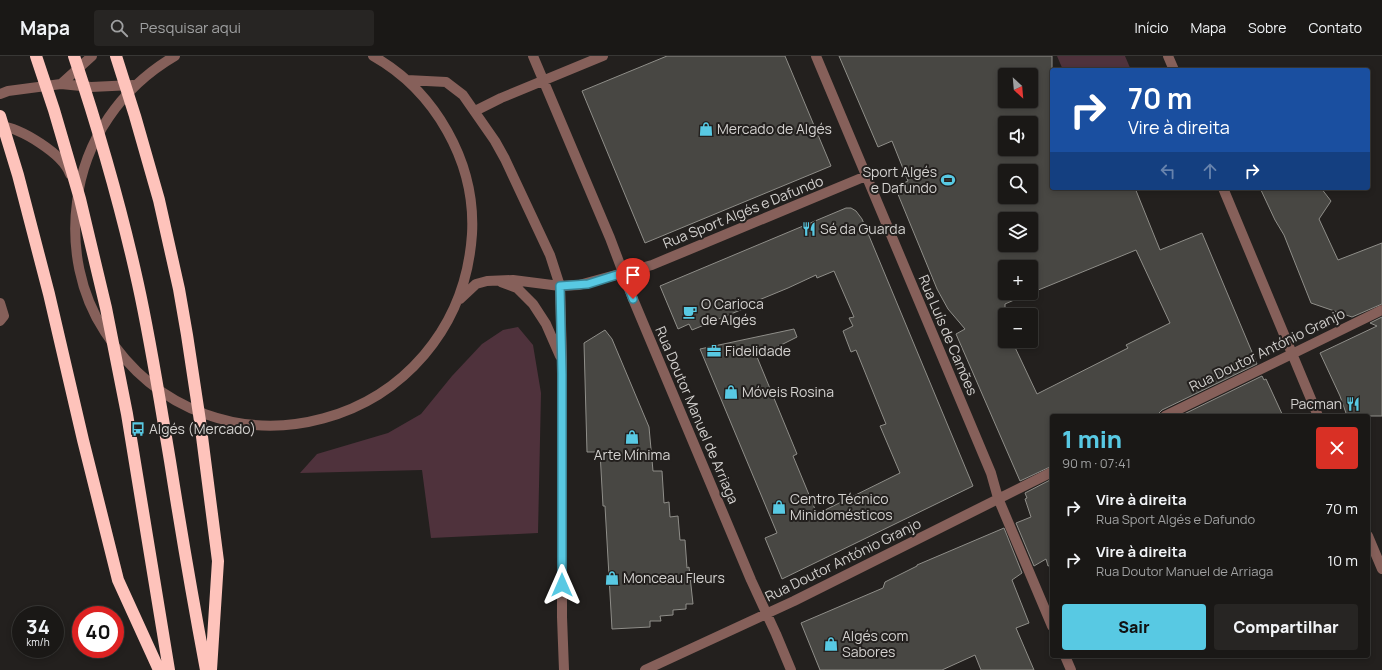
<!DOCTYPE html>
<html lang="pt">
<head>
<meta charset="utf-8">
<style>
  :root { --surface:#1a1816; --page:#272523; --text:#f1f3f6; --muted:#9fa0a1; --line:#383735; --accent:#58c9e3 }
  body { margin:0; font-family:Manrope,sans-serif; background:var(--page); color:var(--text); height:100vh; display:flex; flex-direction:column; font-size:15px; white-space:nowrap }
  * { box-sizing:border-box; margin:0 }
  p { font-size:13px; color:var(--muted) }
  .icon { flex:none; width:22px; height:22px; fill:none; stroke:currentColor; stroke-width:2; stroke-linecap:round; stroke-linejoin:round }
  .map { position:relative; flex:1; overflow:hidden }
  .sheet { position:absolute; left:1050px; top:358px; width:320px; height:244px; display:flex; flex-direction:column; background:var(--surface); border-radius:4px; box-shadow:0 2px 6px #0003,0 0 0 1px var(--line) }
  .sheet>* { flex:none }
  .hud { position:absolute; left:1050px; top:12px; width:320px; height:122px; border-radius:4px; box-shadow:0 2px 6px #0003,0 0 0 1px var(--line); background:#1a4fa0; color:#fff; overflow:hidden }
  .needle { width:26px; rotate:154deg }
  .buttons { position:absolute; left:998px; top:12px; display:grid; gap:8px }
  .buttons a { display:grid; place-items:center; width:40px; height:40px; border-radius:4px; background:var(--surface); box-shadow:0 2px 6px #0003,0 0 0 1px var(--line); font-size:20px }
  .speed { position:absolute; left:12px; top:550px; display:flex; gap:8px; font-size:20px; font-weight:700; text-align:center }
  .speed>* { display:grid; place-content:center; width:52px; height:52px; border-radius:50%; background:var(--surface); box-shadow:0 2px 6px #0003,0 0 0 1px var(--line); line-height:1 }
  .speed small { font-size:10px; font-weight:400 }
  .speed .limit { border:6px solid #d22; background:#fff; color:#111 }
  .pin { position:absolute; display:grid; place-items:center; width:34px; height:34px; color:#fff; margin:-41px -17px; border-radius:50% 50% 50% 0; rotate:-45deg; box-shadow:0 0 4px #0007 }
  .pin .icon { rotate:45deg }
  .me { position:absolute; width:44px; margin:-22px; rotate:0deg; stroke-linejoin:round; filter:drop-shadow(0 0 3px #0008) }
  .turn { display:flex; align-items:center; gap:14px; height:84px; padding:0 12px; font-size:18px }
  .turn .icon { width:52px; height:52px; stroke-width:2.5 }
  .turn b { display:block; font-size:28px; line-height:34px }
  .lanes { display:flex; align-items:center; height:38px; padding:0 12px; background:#0003; justify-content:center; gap:20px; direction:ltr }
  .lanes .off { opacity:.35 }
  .round { display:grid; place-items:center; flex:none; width:42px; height:42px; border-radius:4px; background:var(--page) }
  .head { display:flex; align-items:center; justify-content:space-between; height:68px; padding:0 12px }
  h1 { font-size:24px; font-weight:800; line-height:30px; color:var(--accent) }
  .button { display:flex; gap:8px; margin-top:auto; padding:8px 12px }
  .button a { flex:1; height:46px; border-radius:4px; background:var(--accent); color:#111; font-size:16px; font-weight:800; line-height:46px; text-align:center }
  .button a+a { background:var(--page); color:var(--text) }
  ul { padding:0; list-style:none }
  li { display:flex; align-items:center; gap:12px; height:52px; padding:0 12px }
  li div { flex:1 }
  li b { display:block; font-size:15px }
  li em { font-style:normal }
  header { display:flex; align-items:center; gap:24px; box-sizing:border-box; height:56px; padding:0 20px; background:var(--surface); border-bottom:1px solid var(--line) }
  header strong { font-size:19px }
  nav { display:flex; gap:22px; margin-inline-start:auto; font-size:14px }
  .search { width:280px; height:36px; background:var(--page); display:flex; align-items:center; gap:10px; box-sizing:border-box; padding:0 14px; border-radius:4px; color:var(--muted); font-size:15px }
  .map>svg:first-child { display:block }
</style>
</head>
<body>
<header>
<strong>Mapa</strong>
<div class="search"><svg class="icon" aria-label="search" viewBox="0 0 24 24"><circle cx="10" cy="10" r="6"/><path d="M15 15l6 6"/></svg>Pesquisar aqui</div>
<nav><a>Início</a><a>Mapa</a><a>Sobre</a><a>Contato</a></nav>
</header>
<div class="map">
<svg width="1382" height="614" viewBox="0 0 1382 614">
  <rect width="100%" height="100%" fill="#23201e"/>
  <path fill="#4f323c" d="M1057,0H1125L1131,14H1063Z
    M518,271L533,289L541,337L538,477L431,482L422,414L300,417L317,398L388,377L421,358L452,320L482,288L503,274Z"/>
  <path fill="#484743" stroke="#8f8e89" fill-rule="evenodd" d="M667,0H785L831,110L645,187L582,35Z
    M839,0H1052V132H1135L1160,194L1202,177L1257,308L1162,354L1159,357V360H1052V410L1020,425L956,278L965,273L948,253L937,233L895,131L908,125L892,85L878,91ZM1005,19H1031V45H1005ZM1005,67H1031V93H1005ZM1005,115H1031V141H1005ZM1005,163H1031V189H1005ZM1136,194L1170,267L1126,289L1128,292L1037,338L1012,285H1005V248L1030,237H1005V211H1031V237Z
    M1260,132H1321L1331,145L1319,163L1338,204L1382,187V248L1352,261L1311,247L1284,179L1275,164Z
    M846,152H851L856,155L862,163L973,430L782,523L765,482L777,477L700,293L794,273L797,281L757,301L797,398L793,400L817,458L900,417L880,370L886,368L856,294L851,296L843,275L853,270L849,262L854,261L834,215L817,222L816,219L788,232L742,251L743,253L692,274L689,268L678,273L660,230Z
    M1382,261V360H1347L1340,340L1320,297L1377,270L1370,267Z
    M605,274L612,283L649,371L653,415H662L664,447L669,446L670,461L678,460L680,484H685L687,512L689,511L693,548H686V553L673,554V559L660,560L661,565H650V571L612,573L605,450H603L600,396H587L584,287Z
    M1262,320L1264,324L1266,323L1283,360H1180Z
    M1052,423V509L1048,510L1046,503L1034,510L1016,467L1031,461L1025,443L1027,442L1025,437Z
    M1004,472L1022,517L1012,524L1029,567L1016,572L1034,614H981L975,599L942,614H820L801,567L883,532L885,526L917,510V509Z"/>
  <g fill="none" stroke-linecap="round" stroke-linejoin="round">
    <path stroke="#86605a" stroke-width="10" d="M175,0C122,31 84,84 77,146C71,191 80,238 105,276C211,442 459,373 472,178C476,106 435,35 373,0
      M533,0L610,182L633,243L751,524L776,578L791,614
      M816,0L991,417L998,442L1052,570
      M1168,0L1174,14
      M407,24L446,26L463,39L495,85L505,103L550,199L560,230L562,305V561L564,614
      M61,28L92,0
      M0,38L8,35L61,28L91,31L133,29
      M475,55L501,42L603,0
      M0,70C21,72 63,98 70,118
      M1223,132L1318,360
      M501,226L517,232L533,248L546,268L560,300
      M460,243L476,228L487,225L513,224L560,230L579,229L652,209L866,120
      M0,247L4,260L0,265
      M1165,360L1382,254
      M1368,480L1382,513
      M1065,600L1071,614
      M645,614L794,545L1052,416"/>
    <path stroke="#fec3bb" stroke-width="12" d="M36,0L54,54L80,143L106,252L127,358L169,614
      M74,0C99,75 121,151 138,228C151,287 160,346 170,405C181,475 193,545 206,614
      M116,0L135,60L159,144L179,233L187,279L200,365L218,505L211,614
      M0,60L18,119L49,238L83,384L118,524L159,614"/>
  </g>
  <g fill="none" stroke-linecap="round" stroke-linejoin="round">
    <defs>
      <path id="route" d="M562,529V318L560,230L588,228L623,217L633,243"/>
    </defs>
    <use href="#route" stroke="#398394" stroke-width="10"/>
    <use href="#route" stroke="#58c9e3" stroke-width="7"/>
  </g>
  <defs>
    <symbol id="shop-bare" viewBox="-9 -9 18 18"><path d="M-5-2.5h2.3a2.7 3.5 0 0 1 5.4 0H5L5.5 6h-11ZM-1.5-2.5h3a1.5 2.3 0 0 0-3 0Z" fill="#58c9e3" stroke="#23201e" stroke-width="2.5" paint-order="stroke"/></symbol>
    <symbol id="stadium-bare" viewBox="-9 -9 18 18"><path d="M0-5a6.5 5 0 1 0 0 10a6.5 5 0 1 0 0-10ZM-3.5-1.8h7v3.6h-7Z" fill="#58c9e3" stroke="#23201e" stroke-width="2.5" paint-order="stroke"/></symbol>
    <symbol id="restaurant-bare" viewBox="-9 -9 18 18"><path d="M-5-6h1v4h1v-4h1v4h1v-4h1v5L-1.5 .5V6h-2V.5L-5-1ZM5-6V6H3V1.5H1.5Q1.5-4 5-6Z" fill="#58c9e3" stroke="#23201e" stroke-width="2.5" paint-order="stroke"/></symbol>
    <symbol id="cafe-bare" viewBox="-9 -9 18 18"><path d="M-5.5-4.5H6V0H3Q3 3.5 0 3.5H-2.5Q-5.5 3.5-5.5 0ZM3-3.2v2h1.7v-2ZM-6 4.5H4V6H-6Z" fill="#58c9e3" stroke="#23201e" stroke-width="2.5" paint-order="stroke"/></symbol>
    <symbol id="office-bare" viewBox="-9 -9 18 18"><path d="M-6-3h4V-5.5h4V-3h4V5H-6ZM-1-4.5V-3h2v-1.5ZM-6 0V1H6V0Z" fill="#58c9e3" stroke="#23201e" stroke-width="2.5" paint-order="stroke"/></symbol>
    <symbol id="bus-bare" viewBox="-9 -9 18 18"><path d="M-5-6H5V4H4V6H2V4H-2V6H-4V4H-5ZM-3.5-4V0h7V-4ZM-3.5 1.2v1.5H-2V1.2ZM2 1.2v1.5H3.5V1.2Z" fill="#58c9e3" stroke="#23201e" stroke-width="2.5" paint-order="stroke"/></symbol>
  </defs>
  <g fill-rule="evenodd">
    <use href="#shop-bare" x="696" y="63" width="20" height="20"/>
    <use href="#stadium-bare" x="938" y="114" width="20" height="20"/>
    <use href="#restaurant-bare" x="799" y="163" width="20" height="20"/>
    <use href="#cafe-bare" x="680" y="246" width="20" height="20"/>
    <use href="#office-bare" x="704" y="285" width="20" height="20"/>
    <use href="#shop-bare" x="721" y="326" width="20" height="20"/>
    <use href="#restaurant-bare" x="1343" y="338" width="20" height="20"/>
    <use href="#bus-bare" x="128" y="363" width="20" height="20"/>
    <use href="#shop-bare" x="622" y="371" width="20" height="20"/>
    <use href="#shop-bare" x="769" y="441" width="20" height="20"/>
    <use href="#shop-bare" x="602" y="512" width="20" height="20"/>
    <use href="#shop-bare" x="821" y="578" width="20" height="20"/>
  </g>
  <g text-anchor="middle" stroke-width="4" stroke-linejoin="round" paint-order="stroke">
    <g font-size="14" fill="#d3d1cf" stroke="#23201e" text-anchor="start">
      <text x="717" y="78">Mercado de Algés</text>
      <text x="937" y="121" text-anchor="end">Sport Algés<tspan x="937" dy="16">e Dafundo</tspan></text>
      <text x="820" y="178">Sé da Guarda</text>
      <text x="701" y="253">O Carioca<tspan x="701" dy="16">de Algés</tspan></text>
      <text x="725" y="300">Fidelidade</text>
      <text x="742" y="341">Móveis Rosina</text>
      <text x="1342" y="353" text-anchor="end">Pacman</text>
      <text x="149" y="378">Algés (Mercado)</text>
      <text x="632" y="404" text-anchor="middle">Arte Mínima</text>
      <text x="790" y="448">Centro Técnico<tspan x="790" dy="16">Minidomésticos</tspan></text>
      <text x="623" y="527">Monceau Fleurs</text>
      <text x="842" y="585">Algés com<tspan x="842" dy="16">Sabores</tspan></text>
    </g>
    <g font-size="14" fill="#d3d1cf" stroke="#23201e">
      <text transform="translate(743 156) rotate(-22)" y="5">Rua Sport Algés e Dafundo</text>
      <text transform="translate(948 279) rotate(67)" y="5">Rua Luís de Camões</text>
      <text transform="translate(1267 294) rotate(-26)" y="5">Rua Doutor António Granjo</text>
      <text transform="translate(697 359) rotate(67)" y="5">Rua Doutor Manuel de Arriaga</text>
      <text transform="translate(843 504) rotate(-26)" y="5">Rua Doutor António Granjo</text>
    </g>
  </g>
</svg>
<div class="buttons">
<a><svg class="needle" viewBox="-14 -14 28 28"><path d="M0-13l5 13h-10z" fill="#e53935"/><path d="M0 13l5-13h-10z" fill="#9fa0a1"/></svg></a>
<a><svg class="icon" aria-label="sound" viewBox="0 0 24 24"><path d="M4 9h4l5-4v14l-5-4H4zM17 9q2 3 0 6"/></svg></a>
<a><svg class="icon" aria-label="search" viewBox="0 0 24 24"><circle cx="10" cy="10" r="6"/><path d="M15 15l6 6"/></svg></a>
<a><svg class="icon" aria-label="layers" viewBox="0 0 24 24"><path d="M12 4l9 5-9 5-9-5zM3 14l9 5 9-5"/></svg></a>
<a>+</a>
<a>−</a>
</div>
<div class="speed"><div>34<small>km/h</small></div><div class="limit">40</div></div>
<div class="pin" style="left:633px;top:243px;background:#d93025"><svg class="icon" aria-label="arrive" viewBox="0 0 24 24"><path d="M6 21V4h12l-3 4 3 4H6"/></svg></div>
<svg class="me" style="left:562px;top:529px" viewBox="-20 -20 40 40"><path d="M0-17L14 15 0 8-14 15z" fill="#58c9e3" stroke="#fff" stroke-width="4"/></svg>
<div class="hud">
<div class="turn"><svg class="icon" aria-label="right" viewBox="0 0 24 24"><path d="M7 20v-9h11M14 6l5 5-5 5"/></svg><div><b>70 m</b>Vire à direita</div></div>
<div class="lanes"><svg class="icon off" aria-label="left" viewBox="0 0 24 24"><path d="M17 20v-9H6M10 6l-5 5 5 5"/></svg><svg class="icon off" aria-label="ahead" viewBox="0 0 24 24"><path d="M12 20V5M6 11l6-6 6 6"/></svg><svg class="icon" aria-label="right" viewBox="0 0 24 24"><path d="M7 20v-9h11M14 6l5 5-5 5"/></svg></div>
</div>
<section class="sheet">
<div class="head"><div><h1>1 min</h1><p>90 m · 07:41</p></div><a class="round" style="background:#d93025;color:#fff"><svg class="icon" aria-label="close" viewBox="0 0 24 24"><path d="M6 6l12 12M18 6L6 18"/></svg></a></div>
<ul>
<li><svg class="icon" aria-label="right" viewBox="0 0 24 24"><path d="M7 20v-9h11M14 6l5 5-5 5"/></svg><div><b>Vire à direita</b><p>Rua Sport Algés e Dafundo</p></div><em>70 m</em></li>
<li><svg class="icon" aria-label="right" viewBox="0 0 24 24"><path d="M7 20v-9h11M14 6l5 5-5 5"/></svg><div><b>Vire à direita</b><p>Rua Doutor Manuel de Arriaga</p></div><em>10 m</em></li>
</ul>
<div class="button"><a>Sair</a><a>Compartilhar</a></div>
</section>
</div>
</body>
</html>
